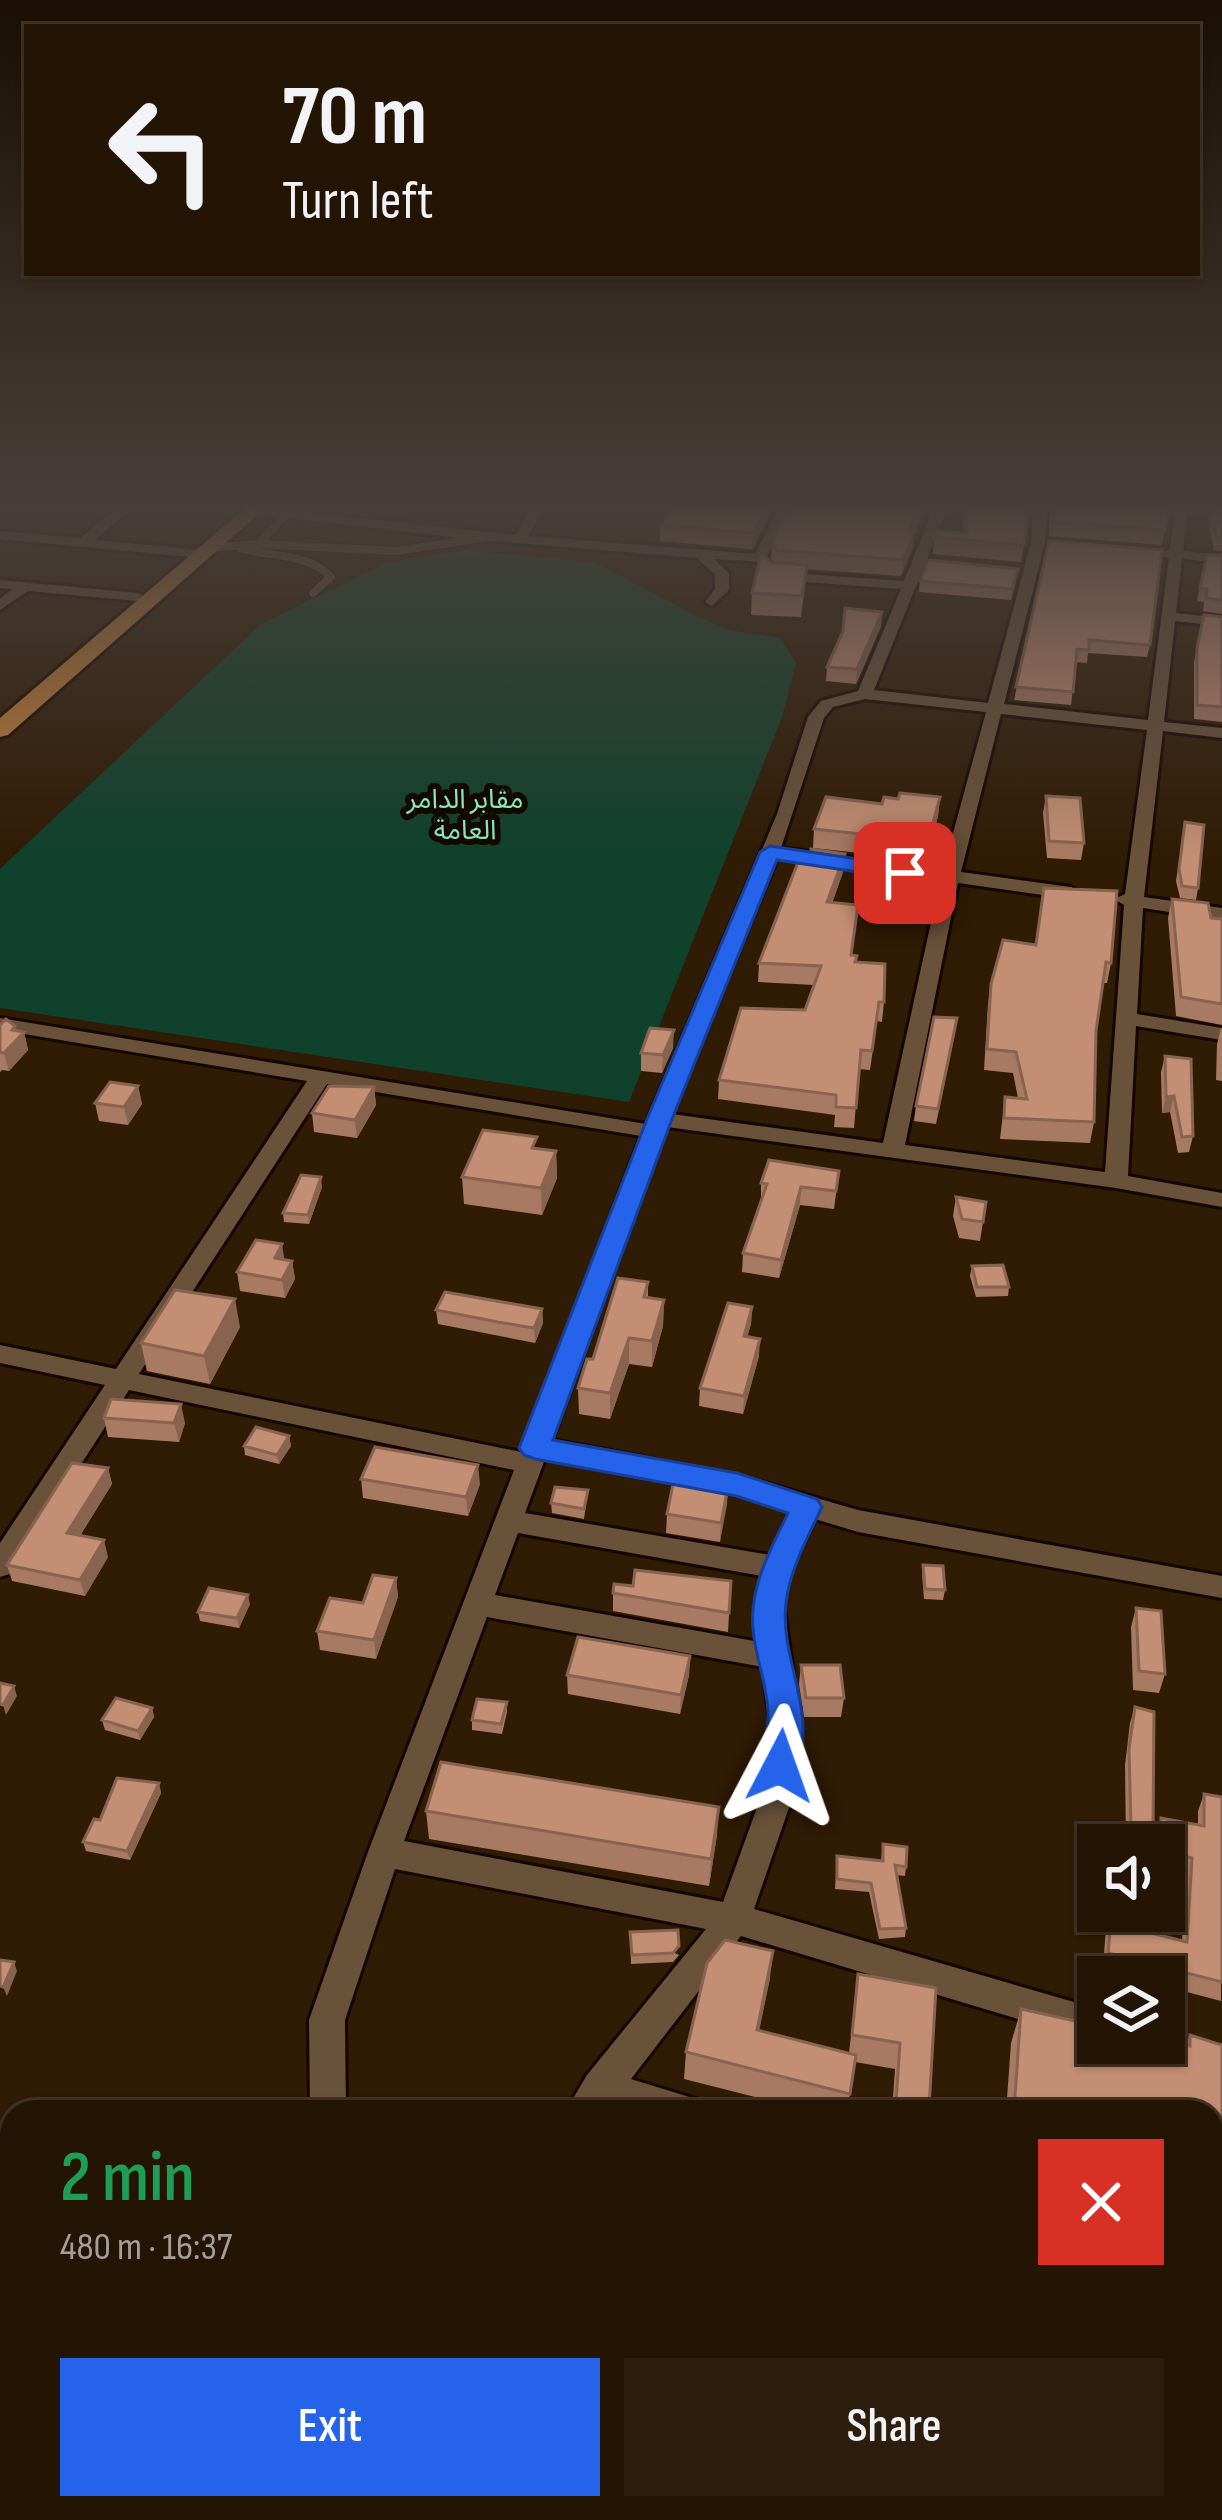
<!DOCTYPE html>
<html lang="en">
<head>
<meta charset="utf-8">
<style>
  :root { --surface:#241403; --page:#2c1d0d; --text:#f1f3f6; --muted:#a39e9a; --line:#413325; --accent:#2563eb }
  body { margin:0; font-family:"Sofia Sans Condensed","Noto Sans Arabic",sans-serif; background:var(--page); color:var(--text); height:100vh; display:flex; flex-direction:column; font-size:45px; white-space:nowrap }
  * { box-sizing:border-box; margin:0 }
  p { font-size:39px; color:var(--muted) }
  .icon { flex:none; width:66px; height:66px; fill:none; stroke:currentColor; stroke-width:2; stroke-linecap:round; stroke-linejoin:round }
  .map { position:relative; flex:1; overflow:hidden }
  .panel { position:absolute; left:0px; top:2100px; width:1224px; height:420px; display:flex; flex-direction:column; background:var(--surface); border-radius:36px 36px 0 0; box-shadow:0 3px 9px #0004,0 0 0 3px var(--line) }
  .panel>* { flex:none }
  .banner { position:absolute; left:24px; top:24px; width:1176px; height:252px; border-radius:0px; box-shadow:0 3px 9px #0004,0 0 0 3px var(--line); background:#241403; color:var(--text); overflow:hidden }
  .fabs { position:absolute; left:1077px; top:1824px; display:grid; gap:24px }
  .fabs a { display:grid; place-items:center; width:108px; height:108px; border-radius:0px; background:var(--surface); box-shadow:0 3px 9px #0004,0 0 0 3px var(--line); font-size:60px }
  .pin { position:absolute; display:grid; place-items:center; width:102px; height:102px; color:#fff; margin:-51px; border-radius:24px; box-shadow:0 6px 18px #0006 }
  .me { position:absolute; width:132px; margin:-66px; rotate:4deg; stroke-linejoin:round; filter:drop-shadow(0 0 9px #0008) }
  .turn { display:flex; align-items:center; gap:42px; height:252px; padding:0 60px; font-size:54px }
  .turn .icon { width:156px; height:156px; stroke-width:2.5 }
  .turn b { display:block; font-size:84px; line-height:102px }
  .round { display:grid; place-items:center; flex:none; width:126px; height:126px; border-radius:0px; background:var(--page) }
  .overview { display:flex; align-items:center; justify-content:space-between; height:204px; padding:0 60px }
  h1 { font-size:72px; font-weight:600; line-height:90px; color:#1e9e55 }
  .primary-button { display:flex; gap:24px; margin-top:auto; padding:24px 60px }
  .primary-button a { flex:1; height:138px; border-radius:0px; background:var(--accent); color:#fff; font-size:48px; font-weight:600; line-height:138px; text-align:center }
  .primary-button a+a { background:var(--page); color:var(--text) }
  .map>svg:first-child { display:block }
</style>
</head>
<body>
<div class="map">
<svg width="1222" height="2520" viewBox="0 0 1222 2520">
  <rect width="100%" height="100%" fill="#301b04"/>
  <path fill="#10412d" d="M462,550L594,562L700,618L730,630L780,638L796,663L782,717L629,1102L0,1008V869L261,624L385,563Z"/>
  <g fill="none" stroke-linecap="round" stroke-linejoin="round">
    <defs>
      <path id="service" d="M258,544L288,513
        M210,548L258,544L396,551L489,537
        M242,549C272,557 308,553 331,577L313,593"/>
      <path id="minor" d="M122,504H137L95,540L202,550L209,554L202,558L0,539V531L80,538Z
        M534,504H548L528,536L755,554L781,504H795L764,562L714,559L729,573V590L712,606L705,602L715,589V574L696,558L459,538L253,514L246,510L253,506L515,535Z
        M935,504H949L874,690L988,703L1031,543L1033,516L997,504H1019L1047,514L1045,543L1004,704L1148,720L1169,558L1152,553L1170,550L1174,514L1104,508L1097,504H1189L1188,507L1222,510V518L1187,515L1183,551L1222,555V563L1182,559L1176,613L1222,618V626L1175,621L1164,722L1222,728V738L1163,731L1144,897L1222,908V920L1143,908L1137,1014L1222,1028V1040L1136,1026L1128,1176L1222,1193V1207L1116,1188L667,1127L552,1440L737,1475L858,1510L1222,1576V1598L858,1532L815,1519L792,1568L783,1603L801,1729L791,1802L754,1909L1098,2009V2043L741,1936L631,2079L696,2099L701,2112H621L609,2108L606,2112H565L587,2075L706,1929L395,1869L345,2020L346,2112H310L309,2020L368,1852L514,1470L129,1390L10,1574L0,1577V1543L105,1385L0,1363V1345L116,1369L307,1081L0,1030V1018L646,1124L777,814L808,717L821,701L858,691L901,589L776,580L769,576L776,572L904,581ZM865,699L986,712L943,870L781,848L824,718L833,707ZM1001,714L1147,730L1125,894L1114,899L1124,905L1105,1172L905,1145L958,883L1071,899L1080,893L1071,887L961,872ZM777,858L940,881L883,1143L672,1114ZM327,1084L641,1136L521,1452L139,1374ZM545,1459L737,1495L790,1511L770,1555L525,1513ZM518,1533L762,1576L755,1603L760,1642L495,1595ZM487,1617L763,1667L771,1729L759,1802L723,1902L404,1841Z
        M0,580L138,593L145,597L138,601L28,591L0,610V599L12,589L0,588Z
        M1212,2244L1222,2246V2284L1212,2282Z
        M0,2312L12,2316V2356L0,2352Z
        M386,2508H428L425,2520H383Z
        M911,2508H953L951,2520H909Z"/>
      <path id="primary" d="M250,504H270L8,735L0,737V718Z"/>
    </defs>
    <use href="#service" stroke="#170500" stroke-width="10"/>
    <use href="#minor" stroke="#170500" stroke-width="6"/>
    <use href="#primary" stroke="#170500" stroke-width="6"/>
    <use href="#service" stroke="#6a513a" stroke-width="8"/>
    <use href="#minor" fill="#6a513a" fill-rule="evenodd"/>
    <use href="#primary" fill="#c07e3b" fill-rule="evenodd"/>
  </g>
  <path fill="#a87a63" d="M391,504H436L405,512Z
    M776,504L752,549L660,541V525Z
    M790,504H929L914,532L913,547L901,576L807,569L801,617L751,615L752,593L771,562H774L771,559L772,542Z
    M964,504H1029L1021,562L933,554L935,537L964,534Z
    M1050,504H1170L1162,545L1049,536Z
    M1211,509H1222V551L1214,550L1208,521Z
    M1049,541L1150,645L1147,657L1088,653L1087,663L1076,662L1071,705L1014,700Z
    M1207,555H1222V614L1203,611L1204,602L1197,601Z
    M1016,580L1011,600L919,592L920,581Z
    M1204,615L1222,617V722L1194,719V662Z
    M881,626L856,684L826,681L827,667Z
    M1046,796L1084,843L1081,860L1047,858L1043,813Z
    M940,797L938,816L926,860L813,848L814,829L898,799Z
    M1185,822L1198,888L1196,900L1180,898L1176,881Z
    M843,872L832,903L852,955L857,956V962L884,1002L882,1022L877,1021L870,1070L859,1069L854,1128L834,1127L835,1115L718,1099L719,1080L805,1010L814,985L758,982L759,963Z
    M1172,899L1211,918L1222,919V1025L1176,1016L1168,918Z
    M1003,940L1111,963L1107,983H1103L1096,1031L1094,1122L1090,1143L1000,1139L1005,1097L1018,1098L1013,1073L984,1070L988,1004L991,984Z
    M0,1025L15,1026L16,1031L24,1032L28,1050L9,1071L2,1070L0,1072Z
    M1221,1028H1222V1081L1216,1080L1217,1044Z
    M955,1033L936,1124L914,1121L916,1106Z
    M673,1048L662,1073L641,1071V1053Z
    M1165,1056L1193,1136L1189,1152L1178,1153L1170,1112L1162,1113L1161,1072Z
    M138,1086L142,1104L128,1125L99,1121L95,1103Z
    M374,1087L376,1105L357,1138L314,1132L312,1113Z
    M537,1148L556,1151L557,1178L542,1215L464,1204L462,1177Z
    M839,1171L834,1209L800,1205L779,1278L742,1272L743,1253L761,1202V1183Z
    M322,1187L309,1224L284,1222L283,1213Z
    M956,1197L986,1202L980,1241L959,1238L953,1216Z
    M285,1259L292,1261L295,1279L285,1298L240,1291L237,1272Z
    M972,1266L1009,1287L1008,1296L976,1297L970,1276Z
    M648,1282V1298L664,1300L663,1326L652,1367L629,1364L610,1419L579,1414L578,1388L593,1359Z
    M752,1307L751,1324L747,1337L759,1356L743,1414L699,1406L700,1388Z
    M542,1309L543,1323L535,1343L438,1324L436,1310Z
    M240,1327L210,1384L147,1371L141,1343Z
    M104,1418L185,1423L179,1442L108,1437Z
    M289,1436L291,1446L279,1464L245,1455L244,1446Z
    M108,1468L112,1484L80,1536L108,1557L85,1596L12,1581L7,1565Z
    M361,1479L480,1484L468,1516L363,1498Z
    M728,1486L720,1542L666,1533L667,1514Z
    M588,1490L584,1519L552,1513L551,1503Z
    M923,1565L945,1590L943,1600L924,1599L922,1574Z
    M396,1578L398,1597L376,1659L320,1650L317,1631L363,1603Z
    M731,1581L728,1632L613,1611V1593Z
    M250,1604L239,1628L200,1621L198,1612Z
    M1136,1608L1165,1674L1159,1693L1133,1690L1131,1627Z
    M690,1656L689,1675L680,1714L568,1694L567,1675Z
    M801,1665L844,1698L841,1717H804L799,1684Z
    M507,1702V1712L502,1734L472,1730V1720Z
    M1135,1707L1153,1832L1148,1845L1126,1844L1125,1765L1130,1723Z
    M152,1708L154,1717L140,1740L105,1730L102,1720Z
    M159,1783L161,1793L130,1860L86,1851L83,1842Z
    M1204,1794L1222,1797L1221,2001L1164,1986V1977H1129L1103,1970L1107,1911H1139V1930L1182,1941L1186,1875L1164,1870V1845H1155L1156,1835L1161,1818L1198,1825V1811Z
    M426,1811L717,1835L709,1886L429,1839Z
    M1096,1832L1098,1845V1870L1093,1869L1094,1841Z
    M883,1844L906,1867L905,1876L897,1875L906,1928L905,1937L879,1939L869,1892L835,1889L837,1856L881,1861Z
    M630,1932L679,1955L673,1962L631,1964Z
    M858,1974L936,1988L928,2112H892L895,2069L855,2062L847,2112H815L684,2079L686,2052L770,1978L759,2030L849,2053Z
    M1021,2009L1186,2045L1190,2035L1222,2045V2206L1212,2204V2112H1006L1011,2043Z
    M1212,2321L1222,2324V2364L1215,2373L1218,2409L1222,2410V2502L1215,2513L1188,2508H1212Z
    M1106,2508H1158L1157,2520H1105Z"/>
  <path fill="#886350" d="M404,504H436L405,512Z
    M769,504H776L752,549L753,533Z
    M923,504H929L914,532L913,547L901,576L909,530Z
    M882,612L881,626L856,684L857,669Z
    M940,797L938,816L926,860L928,841Z
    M845,854L843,872L826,921L827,902Z
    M15,1026L18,1039L24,1032L28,1050L9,1071L4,1053Z
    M674,1030L673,1048L662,1073L663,1055Z
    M138,1086L142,1104L128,1125L124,1107Z
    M374,1087L376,1105L357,1138L355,1120Z
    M1174,1096L1170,1112L1162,1113L1166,1097Z
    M556,1151L557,1178L542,1215L541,1188Z
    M321,1177L322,1187L309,1224L308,1215Z
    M801,1187L800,1205L779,1278L781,1260Z
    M282,1244L285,1263L275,1258Z
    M292,1261L295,1279L285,1298L282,1280Z
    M235,1299L240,1327L210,1384L204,1356Z
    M664,1300L663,1326L652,1367V1341Z
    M752,1307L751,1324L743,1353L744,1336Z
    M542,1309L543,1323L535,1343L534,1328Z
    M629,1338V1364L610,1419V1393Z
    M760,1339L759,1356L743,1414L744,1396Z
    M181,1404L185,1423L179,1442L174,1423Z
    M289,1436L291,1446L279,1464L277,1455Z
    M478,1465L480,1484L468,1516L466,1497Z
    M108,1468L112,1484L71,1549L67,1533Z
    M728,1486L727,1505L720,1542L721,1523Z
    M104,1540L108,1557L85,1596L80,1580Z
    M396,1578L398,1597L376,1659L374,1640Z
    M248,1595L250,1604L239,1628L237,1618Z
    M690,1656L689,1675L680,1714L681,1695Z
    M14,1686L17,1696L6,1715L3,1705Z
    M152,1708L154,1717L140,1740L138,1731Z
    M159,1783L161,1793L130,1860L127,1851Z
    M719,1807L717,1835L709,1886L711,1859Z
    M773,1951L770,1978L754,2056L757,2030Z
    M14,1962L17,1971L7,1996L3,1987Z"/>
  <path fill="#c38e73" stroke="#886350" stroke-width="3" d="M674,504H769L753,533L660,525Z
    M790,504H923L909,530L915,531L903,560L777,550L772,542Z
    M966,504H1029L1024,545L935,537L938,531L967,534Z
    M1052,504H1170L1165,530L1052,522Z
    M1211,509H1222V538L1216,537Z
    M1049,541L1162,550L1150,645L1089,640V650L1077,649L1073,692L1016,687Z
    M761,553L771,562L807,565L802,596L752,593Z
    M1207,555H1222V600L1206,598L1207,589L1200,588Z
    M928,560L1018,569L1012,589L920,581Z
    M845,608L882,612L857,669L827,667L843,631Z
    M1204,615L1222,617V707L1197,705V648Z
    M900,793L940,797L928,841L814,829L826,797L882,804L884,797L898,799Z
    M1046,796L1080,798L1084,843L1049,841Z
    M1185,822L1204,825L1198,888L1182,886L1179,869Z
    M811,849L845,854L827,902L858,905L851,955L857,956L855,962L885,964L884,1002H879L872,1051L861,1050L856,1108L836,1107V1095L719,1080L741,1008L805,1010L821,966L759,963L802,852L811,854Z
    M1044,888L1117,891L1111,963L1106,962L1096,1031L1094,1122L1004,1118L1005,1097L1027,1099L1016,1052L987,1049L991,984L1003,940L1036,945Z
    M1172,899L1208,903L1211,918L1222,919V1004L1181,997Z
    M934,1017L957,1018L938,1109L916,1106Z
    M6,1019L15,1026L12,1030L24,1032L4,1053L0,1052V1025Z
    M650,1028L674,1030L663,1055L641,1053Z
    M1165,1056L1191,1059L1193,1136L1182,1137L1174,1096L1166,1097Z
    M110,1082L138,1086L124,1107L95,1103Z
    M329,1086L374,1087L355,1120L312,1113Z
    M483,1130L537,1137L532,1148L556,1151L541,1188L462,1177Z
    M769,1160L839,1171L836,1191L801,1187L781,1260L743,1253L767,1184L761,1183Z
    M301,1175L321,1177L308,1215L283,1213Z
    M956,1197L986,1202L983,1222L962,1219Z
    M256,1240L282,1244L275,1258L292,1261L282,1280L237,1272Z
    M1003,1265L1009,1287H977L972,1266Z
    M618,1278L648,1282L644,1297L664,1300L652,1341L629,1338L610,1393L578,1388L587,1359H593Z
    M175,1290L235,1299L204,1356L141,1343Z
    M445,1292L542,1309L534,1328L498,1322L436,1310Z
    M728,1303L752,1307L744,1336L760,1339L744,1396L700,1388Z
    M111,1399L181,1404L174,1423L104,1418Z
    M256,1427L289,1436L277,1455L244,1446Z
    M375,1447L478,1465L466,1497L361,1479Z
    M72,1463L108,1468L67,1533L104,1540L80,1580L7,1565Z
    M674,1479L728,1486L721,1523L667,1514Z
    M555,1487L588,1490L584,1509L551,1503Z
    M923,1565L943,1566L945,1590L925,1589Z
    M635,1570L731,1581L729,1613L613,1593L614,1584L633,1586Z
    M373,1575L396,1578L374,1640L317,1631L330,1598L363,1603Z
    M209,1588L248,1595L237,1618L198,1612Z
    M1136,1608L1161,1611L1165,1674L1139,1671Z
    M578,1637L690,1656L681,1695L567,1675Z
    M801,1665H840L844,1698H806Z
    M0,1683L14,1686L3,1705L0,1704Z
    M116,1698L152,1708L138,1731L102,1720Z
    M477,1699L507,1702L501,1724L472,1720Z
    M1135,1707L1154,1712L1153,1832L1131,1828L1129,1749Z
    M441,1762L719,1807L711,1859L426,1811Z
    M117,1778L159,1783L127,1851L83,1842L94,1819L100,1820Z
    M1204,1794L1222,1797V1982L1108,1953L1112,1911H1139V1930L1187,1942L1192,1858L1164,1852V1845H1161V1818L1204,1826Z
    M1096,1832L1120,1837V1845H1098V1860H1095Z
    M883,1844L907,1847L906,1867L895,1865L906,1928L880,1929L871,1883L837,1879V1856L883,1861Z
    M678,1930L679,1946L673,1953L632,1955L630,1932Z
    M725,1940L773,1951L757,2030L856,2055L850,2094L686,2052L707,1963Z
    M0,1960L14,1962L3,1987L0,1986Z
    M858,1974L936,1988L929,2108L896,2102L900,2043L852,2035Z
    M1021,2009L1098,2026V2043H1164V2040L1190,2046V2035L1222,2045V2171L1212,2169V2112H1014Z
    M1212,2321L1222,2324V2358L1214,2357L1218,2409L1222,2410V2500L1212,2498Z
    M329,2508H376L392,2510L388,2520H324Z
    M959,2508H1014L1012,2520H955Z
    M1112,2508H1158L1157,2520H1111Z
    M797,2510L836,2517V2520H796Z"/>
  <linearGradient id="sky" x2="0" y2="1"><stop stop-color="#1a0f02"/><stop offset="0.59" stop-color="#483f3a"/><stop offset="1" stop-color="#483f3a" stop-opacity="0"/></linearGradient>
  <rect width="1222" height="857" fill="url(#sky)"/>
  <path fill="#2563eb" stroke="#184099" stroke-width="3" d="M770,846L905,866L916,873L905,879L777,860L672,1119L553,1440L737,1473L817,1499L822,1507C808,1537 790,1569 786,1603C779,1662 822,1717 793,1776L780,1781L768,1776C759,1758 769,1733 768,1712C767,1683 755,1657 753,1629C749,1587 771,1549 788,1513L736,1496L535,1459L524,1455L519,1448L647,1119L760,852Z"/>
  <g text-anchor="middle" stroke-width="12" stroke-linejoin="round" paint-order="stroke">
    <g font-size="27" fill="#8de4b9" stroke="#110802">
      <text x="465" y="808">مقابر الدامر<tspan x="465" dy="31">العامة</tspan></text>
    </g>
  </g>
</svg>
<div class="fabs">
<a><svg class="icon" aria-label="sound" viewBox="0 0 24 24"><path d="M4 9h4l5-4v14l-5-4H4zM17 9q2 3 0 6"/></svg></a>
<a><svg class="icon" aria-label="layers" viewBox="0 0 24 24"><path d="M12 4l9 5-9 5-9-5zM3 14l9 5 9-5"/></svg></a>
</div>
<div class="pin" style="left:905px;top:873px;background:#d93025"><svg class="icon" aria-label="arrive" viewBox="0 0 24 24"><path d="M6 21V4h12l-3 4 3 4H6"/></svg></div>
<svg class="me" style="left:780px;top:1766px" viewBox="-20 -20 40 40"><path d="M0-17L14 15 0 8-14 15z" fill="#2563eb" stroke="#fff" stroke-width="4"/></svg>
<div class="banner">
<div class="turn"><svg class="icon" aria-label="left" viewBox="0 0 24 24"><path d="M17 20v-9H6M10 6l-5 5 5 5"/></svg><div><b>70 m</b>Turn left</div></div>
</div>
<section class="panel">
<div class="overview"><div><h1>2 min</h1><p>480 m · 16:37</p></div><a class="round" style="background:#d93025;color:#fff"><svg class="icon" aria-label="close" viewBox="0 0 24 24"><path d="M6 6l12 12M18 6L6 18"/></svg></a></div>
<div class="primary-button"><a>Exit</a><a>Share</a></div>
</section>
</div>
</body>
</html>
